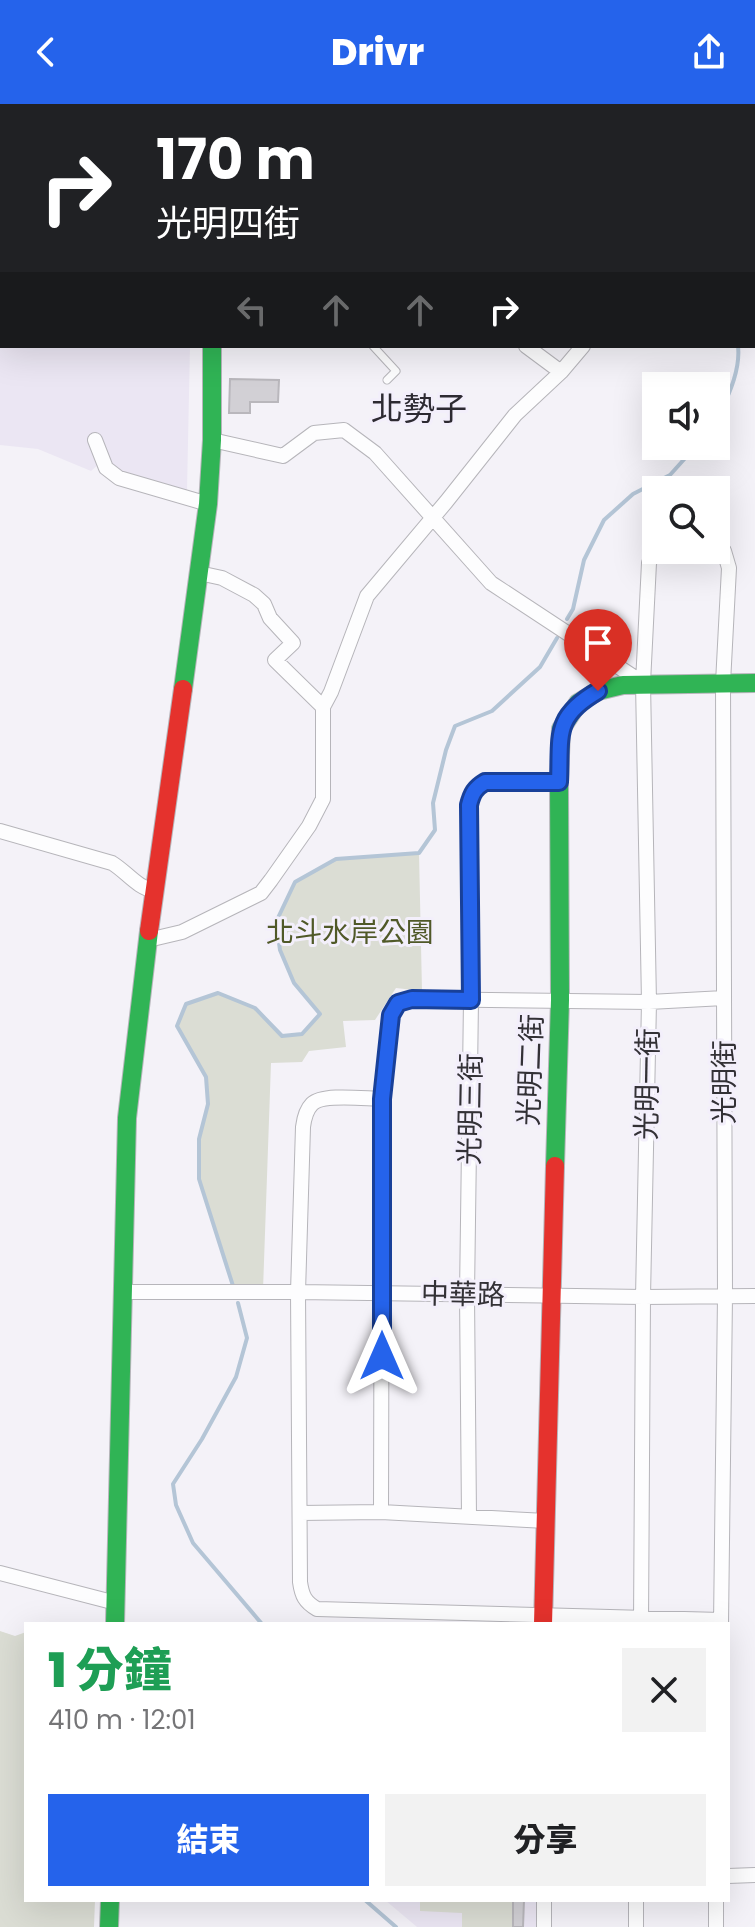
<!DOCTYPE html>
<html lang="zh-TW">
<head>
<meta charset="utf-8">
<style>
  :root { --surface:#fff; --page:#f2f2f2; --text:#202124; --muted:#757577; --accent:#2563eb }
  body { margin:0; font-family:Poppins,"Noto Sans TC",sans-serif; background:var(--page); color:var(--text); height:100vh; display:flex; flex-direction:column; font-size:30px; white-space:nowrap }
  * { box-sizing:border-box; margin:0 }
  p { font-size:26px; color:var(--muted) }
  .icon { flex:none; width:44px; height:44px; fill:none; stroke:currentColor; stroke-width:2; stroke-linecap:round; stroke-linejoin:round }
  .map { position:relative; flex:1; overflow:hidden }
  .details { position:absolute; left:24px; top:1518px; width:706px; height:280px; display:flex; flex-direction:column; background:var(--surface); border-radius:0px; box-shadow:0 8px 32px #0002 }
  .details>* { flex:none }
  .hud { position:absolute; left:0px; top:0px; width:756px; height:244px; box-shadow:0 8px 32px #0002; background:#202124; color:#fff; overflow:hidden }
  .fabs { position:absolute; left:642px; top:268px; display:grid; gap:16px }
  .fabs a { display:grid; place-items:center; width:88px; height:88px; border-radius:0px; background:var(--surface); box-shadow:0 8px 32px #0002; font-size:40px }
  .pin { position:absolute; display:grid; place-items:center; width:68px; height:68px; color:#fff; margin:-82px -34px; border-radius:50% 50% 50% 0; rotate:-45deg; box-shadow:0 0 8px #0007 }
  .pin .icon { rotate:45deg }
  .me { position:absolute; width:88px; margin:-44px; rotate:0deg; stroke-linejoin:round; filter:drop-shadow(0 0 6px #0008) }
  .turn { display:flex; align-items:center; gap:28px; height:168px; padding:0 24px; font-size:36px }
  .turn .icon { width:104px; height:104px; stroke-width:2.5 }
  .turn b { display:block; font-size:56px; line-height:68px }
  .lanes { display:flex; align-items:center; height:76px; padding:0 24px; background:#0003; justify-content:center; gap:40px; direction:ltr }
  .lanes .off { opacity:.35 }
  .round { display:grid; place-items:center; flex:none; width:84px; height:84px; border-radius:0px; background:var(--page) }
  .head { display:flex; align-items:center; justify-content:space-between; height:136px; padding:0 24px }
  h1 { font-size:48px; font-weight:800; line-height:60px; color:#1e9e55 }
  .button { display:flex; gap:16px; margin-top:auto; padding:16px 24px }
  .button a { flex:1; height:92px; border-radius:0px; background:var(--accent); color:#fff; font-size:32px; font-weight:800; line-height:92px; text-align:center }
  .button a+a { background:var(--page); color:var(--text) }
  header { display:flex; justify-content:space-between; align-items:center; height:104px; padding:0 24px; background:var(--accent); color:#fff; font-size:36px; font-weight:800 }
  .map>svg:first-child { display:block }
</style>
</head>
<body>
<header><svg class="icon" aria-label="back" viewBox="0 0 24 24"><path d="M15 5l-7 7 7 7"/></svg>Drivr<svg class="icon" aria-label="share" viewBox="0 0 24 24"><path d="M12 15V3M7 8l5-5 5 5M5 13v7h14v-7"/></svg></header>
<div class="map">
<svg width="755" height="1823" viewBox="0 0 755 1823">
  <rect width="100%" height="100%" fill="#f4f2f8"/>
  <path fill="#ebe6f3" d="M0,52H2V242H190L187,386L128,382L99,360L91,367L38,345L0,341Z
    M385,1796H536V1823H417Z"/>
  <path fill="#dbddd4" d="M419,749L422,887L396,884L375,916L343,917L346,943L309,947L302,958L271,959L263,1186H234L199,1075V1037L207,999L206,973L177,922L186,900L219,890L255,904L282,932L302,930L320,910L294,879L279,840L276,818L295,778L336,755Z
    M0,1527L15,1532L26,1528V1796H95L94,1823H0Z
    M420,1796H514L513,1823H462V1809L420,1807Z"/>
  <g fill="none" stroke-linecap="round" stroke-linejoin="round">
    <path stroke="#b4c5d6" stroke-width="4" d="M565,0L569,2
      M716,319C726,296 741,268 738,242
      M567,515L573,505L584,456L604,416L633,390L670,371L696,342
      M234,1185L199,1075V1035L208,1000L206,973L177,922L186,900L218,889L255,904L282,932L302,930L320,910L294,879L280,846L276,818L295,778L336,755L419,749L435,726L433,699L446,646L455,622L492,607L540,563L557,534
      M238,1199L247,1234L236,1273L202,1335L173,1380L176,1401L193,1439L262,1520
      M365,1796L396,1823"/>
  </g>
  <path fill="#d2d0d5" stroke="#b9b7bc" stroke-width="2" d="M230,275L279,276L278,298H250V309H229Z
    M513,1796H524L523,1823H513Z"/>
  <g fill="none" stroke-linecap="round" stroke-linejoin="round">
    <defs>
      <path id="lane" d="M373,242L396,267L387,276"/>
      <path id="street" d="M91,0L93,2
        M520,0L524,2
        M526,242L561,268
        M95,336L106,364L119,374L208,400
        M212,336L283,352L314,329L344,326L375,349L491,479L643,579
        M716,441L724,447L729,464L723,579L725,1192L721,1520
        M199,469L222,474L254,491L264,500L270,514L293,539L275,556L323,603
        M0,727L112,759C127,768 137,784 155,787
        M148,836L182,828L261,789L271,776L309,722L323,695V603L331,588L367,492L446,398L515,311L561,268L583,242
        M382,995C366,995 323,989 312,1000C306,1006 304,1015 303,1023L298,1188L300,1478C302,1492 305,1498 317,1505L721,1516
        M122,1188H298L643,1193L755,1192
        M381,1408L382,995L391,911L398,899L412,895L649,898L724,894
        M300,1409L381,1408L546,1417
        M469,1413L467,1190L471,896L469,701C471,689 475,684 485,678H559
        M0,1469L116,1499
        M641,1520L643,1193L649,898L643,579L649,459L656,442
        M728,1772L755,1771
        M544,1796V1823
        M636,1823V1796
        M716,1823V1796"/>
      <path id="fast" d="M217,0V2
        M183,585L208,400L212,336V242
        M555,1062L560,896L559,678L561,625L578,599L598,587L623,581L755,579
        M115,1520L127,1014L149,827
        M109,1823L110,1796"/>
      <path id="jam" d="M149,827L183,585
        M543,1520L555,1062"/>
    </defs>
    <use href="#lane" stroke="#b6b5ba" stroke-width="9"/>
    <use href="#street" stroke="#b6b5ba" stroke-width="16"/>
    <use href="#fast" stroke="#b6b5ba" stroke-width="20"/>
    <use href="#jam" stroke="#b6b5ba" stroke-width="20"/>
    <use href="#lane" stroke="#fdfdfe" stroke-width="7"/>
    <use href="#street" stroke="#fdfdfe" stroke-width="14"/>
    <use href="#fast" stroke="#30b455" stroke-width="18"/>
    <use href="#jam" stroke="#e5322d" stroke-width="18"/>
  </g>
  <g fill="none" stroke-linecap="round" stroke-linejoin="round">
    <defs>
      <path id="route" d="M382,1252V995L391,911L398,899L412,895L471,896L469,701C472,689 475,684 485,678H559C561,631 553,613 598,587"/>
    </defs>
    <use href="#route" stroke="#184099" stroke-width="20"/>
    <use href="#route" stroke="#2563eb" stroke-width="14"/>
  </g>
  <g text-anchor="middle" stroke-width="6" stroke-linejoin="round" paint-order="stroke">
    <g font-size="28" fill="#505928" stroke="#f3effb">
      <text x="350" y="838">北斗水岸公園</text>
    </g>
    <g font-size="28" fill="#333136" stroke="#f3effb">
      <text transform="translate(530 966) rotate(-88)" y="10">光明二街</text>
      <text transform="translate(724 978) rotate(-90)" y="10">光明街</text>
      <text transform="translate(647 980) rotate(-89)" y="10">光明一街</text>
      <text transform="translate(470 1005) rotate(-89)" y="10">光明三街</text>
      <text transform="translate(463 1190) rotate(1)" y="10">中華路</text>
    </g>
    <g font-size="32" fill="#2d2a32" stroke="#f3effb">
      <text x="419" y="316">北勢子</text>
    </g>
  </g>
</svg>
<div class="fabs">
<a><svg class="icon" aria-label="sound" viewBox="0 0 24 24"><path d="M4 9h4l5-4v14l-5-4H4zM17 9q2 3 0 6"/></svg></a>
<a><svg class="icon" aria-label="search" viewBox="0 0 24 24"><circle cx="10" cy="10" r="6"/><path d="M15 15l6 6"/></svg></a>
</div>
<div class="pin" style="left:598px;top:587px;background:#d93025"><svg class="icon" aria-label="arrive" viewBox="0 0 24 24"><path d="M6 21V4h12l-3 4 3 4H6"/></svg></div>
<svg class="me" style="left:382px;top:1252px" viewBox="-20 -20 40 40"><path d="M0-17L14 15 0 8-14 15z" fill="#2563eb" stroke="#fff" stroke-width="4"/></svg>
<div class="hud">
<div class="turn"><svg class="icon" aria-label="right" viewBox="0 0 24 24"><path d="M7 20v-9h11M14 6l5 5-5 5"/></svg><div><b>170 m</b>光明四街</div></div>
<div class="lanes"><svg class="icon off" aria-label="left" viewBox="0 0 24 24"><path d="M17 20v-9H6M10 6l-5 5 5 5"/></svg><svg class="icon off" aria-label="ahead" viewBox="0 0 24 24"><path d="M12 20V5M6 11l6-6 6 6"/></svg><svg class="icon off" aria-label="ahead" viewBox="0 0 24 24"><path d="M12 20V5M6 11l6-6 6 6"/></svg><svg class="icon" aria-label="right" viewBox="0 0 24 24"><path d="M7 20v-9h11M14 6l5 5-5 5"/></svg></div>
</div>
<section class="details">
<div class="head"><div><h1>1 分鐘</h1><p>410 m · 12:01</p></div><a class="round"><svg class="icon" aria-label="close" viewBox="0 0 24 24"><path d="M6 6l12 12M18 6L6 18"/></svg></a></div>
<div class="button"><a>結束</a><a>分享</a></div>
</section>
</div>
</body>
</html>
